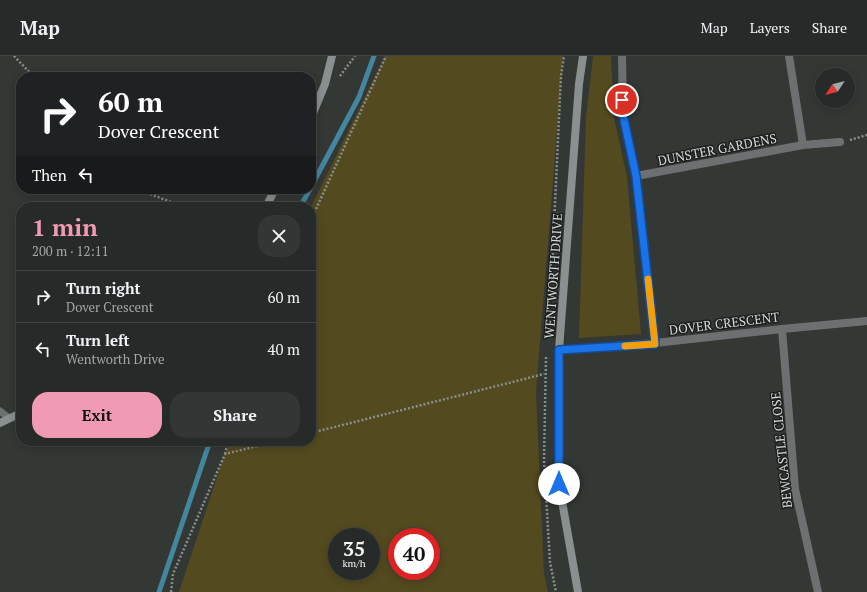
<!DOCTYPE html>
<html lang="en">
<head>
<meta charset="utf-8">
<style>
  :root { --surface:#262a28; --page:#323634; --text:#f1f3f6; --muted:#a4a7a8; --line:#424645; --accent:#f19ab3 }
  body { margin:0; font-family:"PT Serif",serif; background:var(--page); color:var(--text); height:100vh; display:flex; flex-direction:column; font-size:15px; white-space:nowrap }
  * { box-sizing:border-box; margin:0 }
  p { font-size:13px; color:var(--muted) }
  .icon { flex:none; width:22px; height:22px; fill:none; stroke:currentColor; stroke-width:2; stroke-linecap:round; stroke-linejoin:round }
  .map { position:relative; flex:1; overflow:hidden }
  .drawer { position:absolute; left:16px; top:146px; width:300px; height:244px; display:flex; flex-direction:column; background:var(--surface); border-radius:16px; box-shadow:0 2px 10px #0003,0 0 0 1px var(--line) }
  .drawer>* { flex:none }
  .guide { position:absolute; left:16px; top:16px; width:300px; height:122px; border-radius:16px; box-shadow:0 2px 10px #0003,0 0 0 1px var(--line); background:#202124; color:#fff; overflow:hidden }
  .needle { width:26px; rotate:234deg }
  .tools { position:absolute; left:815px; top:12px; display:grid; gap:8px }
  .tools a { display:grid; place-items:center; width:40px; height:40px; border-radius:50%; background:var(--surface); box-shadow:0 2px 10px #0003,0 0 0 1px var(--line); font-size:20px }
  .speed { position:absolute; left:328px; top:472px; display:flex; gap:8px; font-size:20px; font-weight:700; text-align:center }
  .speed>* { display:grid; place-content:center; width:52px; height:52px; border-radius:50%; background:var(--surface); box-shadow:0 2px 10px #0003,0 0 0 1px var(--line); line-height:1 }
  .speed small { font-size:10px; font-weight:400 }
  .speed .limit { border:6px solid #d22; background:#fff; color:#111 }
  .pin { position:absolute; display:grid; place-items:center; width:34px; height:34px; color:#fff; margin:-17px; border:2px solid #fff; border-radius:50%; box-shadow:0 1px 4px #0007 }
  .me { position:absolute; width:44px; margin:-22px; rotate:0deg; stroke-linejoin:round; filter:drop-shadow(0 0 3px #0008) }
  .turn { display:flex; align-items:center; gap:14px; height:84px; padding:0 16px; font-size:18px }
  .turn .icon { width:52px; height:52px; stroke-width:2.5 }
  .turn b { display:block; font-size:28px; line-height:34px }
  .then { display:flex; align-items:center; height:38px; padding:0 16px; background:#0003; gap:8px; font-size:15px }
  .round { display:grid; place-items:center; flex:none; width:42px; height:42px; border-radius:16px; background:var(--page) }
  .overview { display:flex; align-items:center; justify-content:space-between; height:68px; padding:0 16px }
  h1 { font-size:24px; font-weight:700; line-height:30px; color:var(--accent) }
  .primary-button { display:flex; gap:8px; margin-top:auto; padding:8px 16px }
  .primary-button a { flex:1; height:46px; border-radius:16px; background:var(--accent); color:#111; font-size:16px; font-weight:700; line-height:46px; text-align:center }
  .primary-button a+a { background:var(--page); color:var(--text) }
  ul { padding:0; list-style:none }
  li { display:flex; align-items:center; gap:12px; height:52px; padding:0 16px; border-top:1px solid var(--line) }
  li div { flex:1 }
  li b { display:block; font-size:15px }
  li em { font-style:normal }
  header { display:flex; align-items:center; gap:24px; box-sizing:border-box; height:56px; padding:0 20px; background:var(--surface); border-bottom:1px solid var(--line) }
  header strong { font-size:19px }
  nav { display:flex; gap:22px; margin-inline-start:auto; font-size:14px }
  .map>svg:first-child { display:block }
</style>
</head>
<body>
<header>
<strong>Map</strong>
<nav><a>Map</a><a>Layers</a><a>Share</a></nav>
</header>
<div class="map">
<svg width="867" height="536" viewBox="0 0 867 536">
  <rect width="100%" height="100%" fill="#333835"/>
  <path fill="#534a1f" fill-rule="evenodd" d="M385,0H563L536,336L544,518L548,536H179L229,385H311V151ZM337,481H371V515H337ZM397,481H431V515H397Z
    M593,0H611L614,62L627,121L641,278L579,282L586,62Z"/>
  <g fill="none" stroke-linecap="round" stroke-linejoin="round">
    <path stroke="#4286a0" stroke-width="5" d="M311,131L359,41L374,0
      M300,151L310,133
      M159,536L210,385"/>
    <path stroke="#8a8e8c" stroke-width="2.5" stroke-dasharray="2 2" stroke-linecap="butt" d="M14,0L34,21
      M340,20L355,0
      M850,84L867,79
      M144,133L150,138L184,151
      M311,164L386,0
      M552,211L561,20L564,0
      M546,301L544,404L550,506L556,536
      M311,377L544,318
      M225,398L228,385
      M171,536L173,518L225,398L278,385"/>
    <path stroke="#6d7070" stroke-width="7" d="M0,355L9,362"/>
    <path stroke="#6d7070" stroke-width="8" d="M622,0L623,59L636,120L655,287
      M803,89L840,86
      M636,120L803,89L789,0
      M782,273L795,433L818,536
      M559,294L655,287L782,273L867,265"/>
    <path stroke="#8a8f8f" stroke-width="8" d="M311,62L325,28L332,0
      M266,151L275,133
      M0,367L21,357
      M578,536L559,428V294L579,28L583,0"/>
  </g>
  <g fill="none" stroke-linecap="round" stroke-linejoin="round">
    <defs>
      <path id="route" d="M559,428V294L655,288L636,120L623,59L622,44"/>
    </defs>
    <use href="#route" stroke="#114b97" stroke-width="10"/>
    <use href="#route" stroke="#1a73e8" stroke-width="7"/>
    <path stroke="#f59e0b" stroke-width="7" d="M625,290L655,288L648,223"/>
  </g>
  <g text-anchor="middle" stroke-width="3" stroke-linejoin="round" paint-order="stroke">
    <g font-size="13" fill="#d4d7d6" stroke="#1c1f1d">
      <text transform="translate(717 93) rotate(-11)" y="5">DUNSTER GARDENS</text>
      <text transform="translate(553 220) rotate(-86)" y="5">WENTWORTH DRIVE</text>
      <text transform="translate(724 267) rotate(-7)" y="5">DOVER CRESCENT</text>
      <text transform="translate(781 394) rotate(-96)" y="5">BEWCASTLE CLOSE</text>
    </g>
  </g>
</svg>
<div class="tools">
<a><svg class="needle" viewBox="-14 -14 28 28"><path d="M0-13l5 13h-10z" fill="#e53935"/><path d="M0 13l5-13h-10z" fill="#a4a7a8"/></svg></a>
</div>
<div class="speed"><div>35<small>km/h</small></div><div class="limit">40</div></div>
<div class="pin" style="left:622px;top:44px;background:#d93025"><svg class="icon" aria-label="arrive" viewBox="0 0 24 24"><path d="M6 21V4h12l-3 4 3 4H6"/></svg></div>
<svg class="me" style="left:559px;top:428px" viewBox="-20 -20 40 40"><circle r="19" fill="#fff"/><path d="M0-13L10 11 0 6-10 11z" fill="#1a73e8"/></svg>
<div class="guide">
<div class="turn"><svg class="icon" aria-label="right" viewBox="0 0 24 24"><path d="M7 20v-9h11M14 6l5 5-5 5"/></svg><div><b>60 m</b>Dover Crescent</div></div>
<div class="then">Then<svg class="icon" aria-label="left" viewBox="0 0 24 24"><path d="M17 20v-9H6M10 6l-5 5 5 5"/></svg></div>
</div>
<section class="drawer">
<div class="overview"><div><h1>1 min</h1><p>200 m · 12:11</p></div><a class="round"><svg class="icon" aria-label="close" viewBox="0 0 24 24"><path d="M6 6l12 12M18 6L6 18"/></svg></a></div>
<ul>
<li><svg class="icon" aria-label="right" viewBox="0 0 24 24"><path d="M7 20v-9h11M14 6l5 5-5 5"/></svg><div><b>Turn right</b><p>Dover Crescent</p></div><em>60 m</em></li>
<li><svg class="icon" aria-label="left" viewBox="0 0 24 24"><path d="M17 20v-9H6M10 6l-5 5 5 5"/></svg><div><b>Turn left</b><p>Wentworth Drive</p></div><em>40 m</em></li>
</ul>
<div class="primary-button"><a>Exit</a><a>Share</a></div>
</section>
</div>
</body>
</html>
